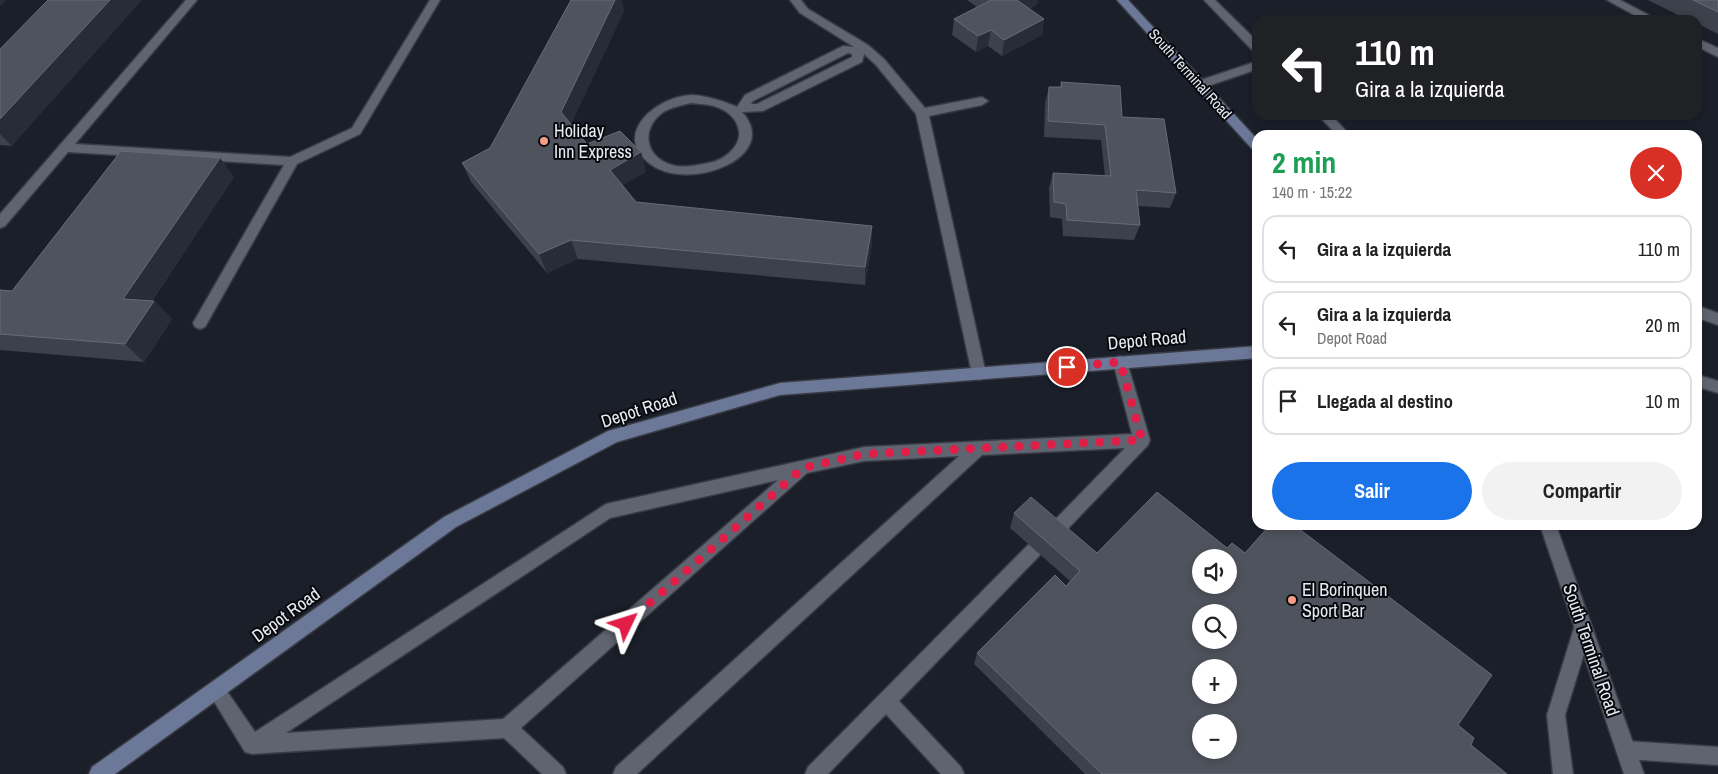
<!DOCTYPE html>
<html lang="es">
<head>
<meta charset="utf-8">
<style>
  :root { --surface:#fff; --page:#f2f2f2; --text:#222; --muted:#767676; --line:#e0e0e0; --accent:#1a73e8 }
  body { margin:0; font-family:"Archivo Narrow",sans-serif; background:var(--page); color:var(--text); height:100vh; display:flex; flex-direction:column; font-size:19px; white-space:nowrap }
  * { box-sizing:border-box; margin:0 }
  p { font-size:16px; color:var(--muted) }
  .icon { flex:none; width:28px; height:28px; fill:none; stroke:currentColor; stroke-width:2; stroke-linecap:round; stroke-linejoin:round }
  .map { position:relative; flex:1; overflow:hidden }
  .side { position:absolute; left:1252px; top:130px; width:450px; height:400px; display:flex; flex-direction:column; background:var(--surface); border-radius:15px; box-shadow:0 2px 8px #0003 }
  .side>* { flex:none }
  .banner { position:absolute; left:1252px; top:15px; width:450px; height:105px; border-radius:15px; box-shadow:0 2px 8px #0003; background:#202124; color:#fff; overflow:hidden }
  .tools { position:absolute; left:1192px; top:549px; display:grid; gap:10px }
  .tools a { display:grid; place-items:center; width:45px; height:45px; border-radius:50%; background:var(--surface); box-shadow:0 2px 8px #0003; font-size:25px }
  .pin { position:absolute; display:grid; place-items:center; width:42px; height:42px; color:#fff; margin:-21px; border:2px solid #fff; border-radius:50%; box-shadow:0 1px 5px #0007 }
  .me { position:absolute; width:55px; margin:-28px; rotate:49deg; stroke-linejoin:round; filter:drop-shadow(0 0 4px #0008) }
  .turn { display:flex; align-items:center; gap:18px; height:105px; padding:0 20px; font-size:22px }
  .turn .icon { width:65px; height:65px; stroke-width:2.5 }
  .turn b { display:block; font-size:35px; line-height:42px }
  .round { display:grid; place-items:center; flex:none; width:52px; height:52px; border-radius:26px; background:var(--page) }
  .head { display:flex; align-items:center; justify-content:space-between; height:85px; padding:0 20px }
  h1 { font-size:30px; font-weight:800; line-height:38px; color:#1e9e55 }
  .button { display:flex; gap:10px; margin-top:auto; padding:10px 20px }
  .button a { flex:1; height:58px; border-radius:30px; background:var(--accent); color:#fff; font-size:20px; font-weight:800; line-height:58px; text-align:center }
  .button a+a { background:var(--page); color:var(--text) }
  ul { padding:0; list-style:none }
  li { display:flex; align-items:center; gap:15px; height:68px; margin:0 10px 8px; padding:0 10px; border:2px solid var(--line); border-radius:15px }
  li div { flex:1 }
  li b { display:block; font-size:19px }
  li em { font-style:normal }
  .map>svg:first-child { display:block }
</style>
</head>
<body>
<div class="map">
<svg width="1718" height="774" viewBox="0 0 1718 774">
  <rect width="100%" height="100%" fill="#1b1f2a"/>
  <g fill="none" stroke-linecap="round" stroke-linejoin="round">
    <defs>
      <path id="lane" d="M186,0H197L75,144L290,157L352,128L430,0H440L360,134L297,164L205,327L200,329L195,327L193,323L284,165L68,152L5,226L0,228V214Z
        M790,0H801L808,9L868,45L884,59L925,108L982,97L988,101L982,105L929,116L986,374L984,378L979,380L974,378L972,374L916,114L876,65L864,54L862,62L763,111L742,112C783,157 687,194 649,163C611,133 659,95 693,95C708,96 723,101 737,107L745,95L843,46L854,47L800,13ZM848,53L852,54V57L757,104H751L753,101ZM691,103C698,104 707,104 714,106C738,113 749,137 728,154C721,160 711,163 703,164C693,166 682,168 672,165C644,157 640,127 665,111C673,107 682,105 691,103Z
        M1204,0H1215L1258,42V52H1254Z
        M1607,0H1620L1658,20H1643Z
        M1698,39L1718,48V57L1698,47Z
        M1258,61V69L1199,89L1193,85L1195,82Z
        M1318,115H1331L1350,135H1337Z
        M1698,306L1718,313V325L1698,318Z
        M1120,356L1125,358L1127,362L1150,440L1148,445L1058,539L1052,542L1046,539L1044,534L1046,529L1125,448L982,455L637,774H613L616,767L959,456L864,461L807,473L521,728L563,767L566,774H542L504,738L252,754L245,752L207,690L210,684L216,681L222,684L255,732L606,504L864,447L1132,434L1113,362L1115,358ZM778,480L503,719L286,733L610,518Z
        M1034,542L1040,545L1042,550L1040,555L899,701L961,767L964,774H941L886,714L828,774H805L808,767L1028,545Z
        M1583,619L1589,622L1592,628L1565,715L1573,774H1553L1547,715L1574,628L1577,622Z
        M1626,741L1718,747V765L1626,759L1619,757L1617,750L1619,743Z"/>
      <path id="street" d="M1698,375L1718,381V393L1698,387Z
        M1540,525H1556L1644,774H1624Z"/>
      <path id="secondary" d="M1117,0H1128L1258,140V152L1254,151Z
        M1258,346V358L780,395L617,442L456,527L115,774H89L92,767L444,517L608,431L780,383Z"/>
    </defs>
    <use href="#lane" stroke="#383b43" stroke-width="3"/>
    <use href="#street" stroke="#383b43" stroke-width="3"/>
    <use href="#secondary" stroke="#383b43" stroke-width="3"/>
    <use href="#lane" fill="#5f6470" fill-rule="evenodd"/>
    <use href="#street" fill="#5f6470" fill-rule="evenodd"/>
    <use href="#secondary" fill="#6c7898" fill-rule="evenodd"/>
  </g>
  <path fill="#3d414c" d="M967,0H1038L1037,4L1029,9L1044,19L1042,35L1002,56L988,46L976,52L952,35L954,19L977,7Z
    M1648,0H1718V34L1698,24V20H1688Z
    M624,11L571,124L587,144L641,152L646,172L622,185L636,202L872,226V245L865,285L578,259L547,273L471,182L462,163L490,148Z
    M0,49L12,146L0,145Z
    M1061,82L1122,117L1176,193L1170,208L1138,206L1140,225L1134,240L1063,236L1062,219L1050,217L1049,188L1053,173L1105,176L1101,140L1044,137L1045,103L1049,87H1060Z
    M220,158L234,177L152,301H154L172,319L144,362L0,350V290L12,291Z
    M1014,513L1097,553L1227,548L1458,725L1471,745L1507,774H1085L974,664L977,653L1066,586L1070,581L1010,528Z"/>
  <path fill="#282c37" d="M0,0H6L0,6Z
    M110,0H142L12,146L0,134V119Z
    M615,0H622L624,11L568,131L561,112Z
    M1017,0H1038L1037,4L1014,16Z
    M1044,19L1042,35L1002,56L1004,40Z
    M991,30L988,46L976,52L978,36Z
    M641,152L646,172L616,189L610,170Z
    M220,158L234,177L141,317L123,299Z
    M872,226V245L865,285V267Z
    M571,240L578,259L547,273L539,254Z
    M154,301L172,319L144,362L125,344Z"/>
  <path fill="#4f535d" stroke="#676b75" fill-rule="evenodd" d="M48,0H110L0,119V49Z
    M571,0H615L561,112L587,144L620,131L641,152L610,170L636,202L872,226L865,267L571,240L539,254L462,163L490,148Z
    M991,0H1017L1044,19L1004,40L991,30L978,36L954,19Z
    M1693,0H1718V12Z
    M1061,82L1120,86L1122,117L1164,119L1176,193L1136,190L1140,225L1067,220L1066,204L1054,202L1053,173L1111,176L1105,125L1048,121L1049,87H1062Z
    M121,151L220,158L123,299L154,301L125,344L0,334V290L12,291Z
    M1157,492L1227,548L1232,543L1245,553L1270,525H1294L1492,675L1458,725L1474,738L1471,745L1507,774H1102L977,653L1055,575L1066,586L1080,571L1014,513L1031,497L1097,553ZM1201,558H1229V585H1201ZM1201,612H1229V640H1201ZM1201,668H1229V695H1201ZM1201,722H1229V750H1201Z"/>
  <g fill="none" stroke-linecap="round" stroke-linejoin="round">
    <path stroke="#e11d48" stroke-width="9" stroke-dasharray="0 16.2" d="M626,624L803,468L864,454L1142,440L1120,362L1067,367"/>
  </g>
  <g fill="#f49e88" stroke="#08090e" stroke-width="2">
    <circle cx="544" cy="141" r="5"/>
    <circle cx="1292" cy="600" r="5"/>
  </g>
  <g text-anchor="middle" stroke-width="4" stroke-linejoin="round" paint-order="stroke">
    <g font-size="15" fill="#e8ebf2" stroke="#08090e">
      <text transform="translate(1190 74) rotate(48)" y="5">South Terminal Road</text>
    </g>
    <g font-size="18" fill="#e8ebf2" stroke="#08090e" text-anchor="start">
      <text x="554" y="137">Holiday<tspan x="554" dy="21">Inn Express</tspan></text>
      <text x="1302" y="596">El Borinquen<tspan x="1302" dy="21">Sport Bar</tspan></text>
    </g>
    <g font-size="18" fill="#e8ebf2" stroke="#08090e">
      <text transform="translate(1147 340) rotate(-5)" y="6">Depot Road</text>
      <text transform="translate(639 410) rotate(-18)" y="6">Depot Road</text>
      <text transform="translate(286 615) rotate(-36)" y="6">Depot Road</text>
      <text transform="translate(1591 650) rotate(71)" y="6">South Terminal Road</text>
    </g>
  </g>
</svg>
<div class="tools">
<a><svg class="icon" aria-label="sound" viewBox="0 0 24 24"><path d="M4 9h4l5-4v14l-5-4H4zM17 9q2 3 0 6"/></svg></a>
<a><svg class="icon" aria-label="search" viewBox="0 0 24 24"><circle cx="10" cy="10" r="6"/><path d="M15 15l6 6"/></svg></a>
<a>+</a>
<a>−</a>
</div>
<div class="pin" style="left:1067px;top:367px;background:#d93025"><svg class="icon" aria-label="arrive" viewBox="0 0 24 24"><path d="M6 21V4h12l-3 4 3 4H6"/></svg></div>
<svg class="me" style="left:626px;top:624px" viewBox="-20 -20 40 40"><path d="M0-17L14 15 0 8-14 15z" fill="#e11d48" stroke="#fff" stroke-width="4"/></svg>
<div class="banner">
<div class="turn"><svg class="icon" aria-label="left" viewBox="0 0 24 24"><path d="M17 20v-9H6M10 6l-5 5 5 5"/></svg><div><b>110 m</b>Gira a la izquierda</div></div>
</div>
<section class="side">
<div class="head"><div><h1>2 min</h1><p>140 m · 15:22</p></div><a class="round" style="background:#d93025;color:#fff"><svg class="icon" aria-label="close" viewBox="0 0 24 24"><path d="M6 6l12 12M18 6L6 18"/></svg></a></div>
<ul>
<li><svg class="icon" aria-label="left" viewBox="0 0 24 24"><path d="M17 20v-9H6M10 6l-5 5 5 5"/></svg><div><b>Gira a la izquierda</b></div><em>110 m</em></li>
<li><svg class="icon" aria-label="left" viewBox="0 0 24 24"><path d="M17 20v-9H6M10 6l-5 5 5 5"/></svg><div><b>Gira a la izquierda</b><p>Depot Road</p></div><em>20 m</em></li>
<li><svg class="icon" aria-label="arrive" viewBox="0 0 24 24"><path d="M6 21V4h12l-3 4 3 4H6"/></svg><div><b>Llegada al destino</b></div><em>10 m</em></li>
</ul>
<div class="button"><a>Salir</a><a>Compartir</a></div>
</section>
</div>
</body>
</html>
